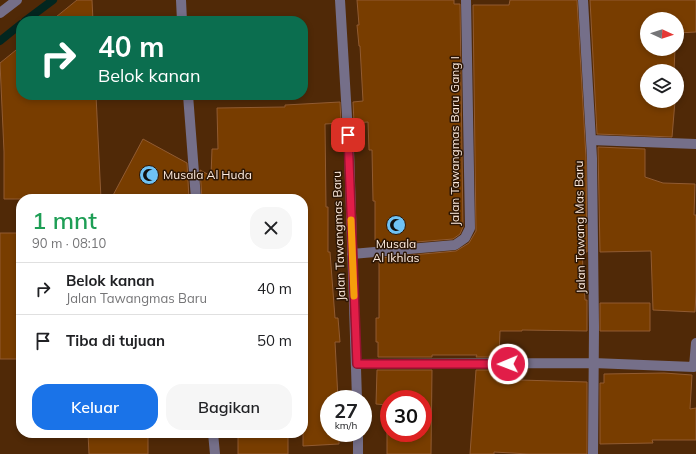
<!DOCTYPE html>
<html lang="id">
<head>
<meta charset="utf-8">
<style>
  :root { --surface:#fff; --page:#f6f6f6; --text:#202124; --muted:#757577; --line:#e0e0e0; --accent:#1a73e8 }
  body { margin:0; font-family:Mulish,sans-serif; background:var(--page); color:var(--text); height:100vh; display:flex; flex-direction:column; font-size:15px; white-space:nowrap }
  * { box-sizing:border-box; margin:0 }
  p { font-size:13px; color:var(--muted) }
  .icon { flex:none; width:22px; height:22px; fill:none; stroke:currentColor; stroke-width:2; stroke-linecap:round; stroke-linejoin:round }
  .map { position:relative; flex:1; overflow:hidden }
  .side { position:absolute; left:16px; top:194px; width:292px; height:244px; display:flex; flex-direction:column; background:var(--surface); border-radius:16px; box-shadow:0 2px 6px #0003 }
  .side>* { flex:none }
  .guide { position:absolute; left:16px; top:16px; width:292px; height:84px; border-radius:16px; box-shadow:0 2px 6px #0003; background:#0b6e4f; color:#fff; overflow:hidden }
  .needle { width:26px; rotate:93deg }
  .fabs { position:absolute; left:640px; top:12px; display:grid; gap:8px }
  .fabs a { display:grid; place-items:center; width:44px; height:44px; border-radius:50%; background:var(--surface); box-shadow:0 2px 6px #0003; font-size:20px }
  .speed { position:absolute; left:320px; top:390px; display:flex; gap:8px; font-size:20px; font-weight:700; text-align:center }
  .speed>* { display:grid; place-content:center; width:52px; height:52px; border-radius:50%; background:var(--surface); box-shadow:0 2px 6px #0003; line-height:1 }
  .speed small { font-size:10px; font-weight:400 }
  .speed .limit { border:6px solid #d22; background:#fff; color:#111 }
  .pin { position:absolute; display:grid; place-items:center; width:34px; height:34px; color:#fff; margin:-17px; border-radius:8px; box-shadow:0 2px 6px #0006 }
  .me { position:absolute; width:44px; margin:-22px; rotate:269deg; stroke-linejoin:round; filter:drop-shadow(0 0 3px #0008) }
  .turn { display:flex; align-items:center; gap:14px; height:84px; padding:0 16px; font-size:18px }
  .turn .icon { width:52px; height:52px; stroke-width:2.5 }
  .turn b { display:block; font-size:28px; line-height:34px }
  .round { display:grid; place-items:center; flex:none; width:42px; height:42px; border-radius:16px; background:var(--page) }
  .headline { display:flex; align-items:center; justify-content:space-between; height:68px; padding:0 16px }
  h1 { font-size:24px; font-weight:600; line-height:30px; color:#1e9e55 }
  .cta { display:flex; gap:8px; margin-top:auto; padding:8px 16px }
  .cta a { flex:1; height:46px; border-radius:16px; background:var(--accent); color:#fff; font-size:16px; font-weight:600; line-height:46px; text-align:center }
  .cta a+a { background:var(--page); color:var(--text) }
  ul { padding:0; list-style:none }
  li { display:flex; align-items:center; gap:12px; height:52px; padding:0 16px; border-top:1px solid var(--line) }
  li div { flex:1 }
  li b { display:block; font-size:15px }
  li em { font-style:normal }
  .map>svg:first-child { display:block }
</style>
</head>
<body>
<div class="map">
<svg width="696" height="454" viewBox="0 0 696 454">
  <rect width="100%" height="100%" fill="#502907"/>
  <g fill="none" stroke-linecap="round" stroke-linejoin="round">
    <path stroke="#03261f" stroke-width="8" d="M25,21L53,0
      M0,41L21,24"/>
  </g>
  <path fill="#783d00" stroke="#915b31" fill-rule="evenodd" d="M77,0H92L93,21H51Z
    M357,0H454V4H460L463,227L460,234L453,239L379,245V240H375V201H373L372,150H369L368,122L354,123L353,102L363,101L360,46H359L357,25H359Z
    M510,0H577L586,158L587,252H582L585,300H587V331L522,330V331H500L499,357H476L477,355H432V357H378V342H376V318H379V258L456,251L469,243L476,231L473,5H509Z
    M590,0H696V32L677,33V19H647V49H675L674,71H647V101H675L672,137L597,134Z
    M21,46V95H96L101,199H4V152L0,63Z
    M340,102L341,123L325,124L326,207H328V252H330L335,318H338L340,342H335L338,399H329V433H339V444L303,446V370H305L303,199H202L200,170L211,176L212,149H218L217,108L285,107V105Z
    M143,139L187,163L189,199H111Z
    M598,147L645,149V177L663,183L695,184L694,215H696V292L695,312L653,310L651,251L600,252Z
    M0,233H21V359H0Z
    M600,303H650V331H600Z
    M377,370H432L431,454H387V405L376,404ZM389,399H423V433H389Z
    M476,370H521L520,380L587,382V454H529L494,452V454H470Z
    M664,373L692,375L690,409L696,408V440H652L653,443L600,444V383H604V374Z
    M88,433H148V454H89Z
    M238,433H288V454H238Z"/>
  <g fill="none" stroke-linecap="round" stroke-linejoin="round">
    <path stroke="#756f89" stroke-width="10" d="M181,0L182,21
      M340,0L349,150L357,399
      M583,0L592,158L594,327L593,454
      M0,13L17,0
      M188,95L196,199
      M591,140L696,144
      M352,254L455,245L465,238L470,228L466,0
      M357,364L593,363L694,367L696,343
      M213,433L215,454
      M358,433V454"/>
  </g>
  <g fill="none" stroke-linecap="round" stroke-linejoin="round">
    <defs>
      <path id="route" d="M348,135L357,364H508"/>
    </defs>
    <use href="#route" stroke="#92132f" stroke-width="10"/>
    <use href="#route" stroke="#e11d48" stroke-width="7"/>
    <path stroke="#f59e0b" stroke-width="7" d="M351,220L354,296"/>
  </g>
  <defs>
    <symbol id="mosque-disc" viewBox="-11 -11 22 22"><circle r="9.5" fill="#6fc2f4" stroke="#2c1605"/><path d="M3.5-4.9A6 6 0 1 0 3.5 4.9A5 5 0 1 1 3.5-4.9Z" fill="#111"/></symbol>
  </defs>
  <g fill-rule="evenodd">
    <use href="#mosque-disc" x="138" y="164" width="22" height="22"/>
    <use href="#mosque-disc" x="385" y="214" width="22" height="22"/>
  </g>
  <g text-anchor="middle" stroke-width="3" stroke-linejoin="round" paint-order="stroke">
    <g font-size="12" fill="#feebde" stroke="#2c1605">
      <text transform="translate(455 141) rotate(-90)" y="4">Jalan Tawangmas Baru Gang I</text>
      <text transform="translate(580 227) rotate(-91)" y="4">Jalan Tawang Mas Baru</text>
      <text transform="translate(339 236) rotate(-92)" y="4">Jalan Tawangmas Baru</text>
    </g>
    <g font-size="12" fill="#feebde" stroke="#2c1605" text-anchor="start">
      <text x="163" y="179">Musala Al Huda</text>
      <text x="396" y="248" text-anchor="middle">Musala<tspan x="396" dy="14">Al Ikhlas</tspan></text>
    </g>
  </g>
</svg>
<div class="fabs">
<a><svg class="needle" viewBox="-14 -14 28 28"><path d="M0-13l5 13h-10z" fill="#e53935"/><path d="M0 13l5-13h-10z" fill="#757577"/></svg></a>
<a><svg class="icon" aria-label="layers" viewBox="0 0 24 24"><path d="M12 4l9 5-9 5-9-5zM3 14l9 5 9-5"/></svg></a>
</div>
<div class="speed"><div>27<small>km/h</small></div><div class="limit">30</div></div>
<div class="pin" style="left:348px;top:135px;background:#d93025"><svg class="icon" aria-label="arrive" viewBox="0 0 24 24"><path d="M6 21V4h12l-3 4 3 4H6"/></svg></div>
<svg class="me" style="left:508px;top:364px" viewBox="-20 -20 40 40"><circle r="17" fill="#e11d48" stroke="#fff" stroke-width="3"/><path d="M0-11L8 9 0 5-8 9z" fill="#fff"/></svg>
<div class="guide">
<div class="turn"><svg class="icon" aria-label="right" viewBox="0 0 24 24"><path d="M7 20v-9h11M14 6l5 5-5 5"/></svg><div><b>40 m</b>Belok kanan</div></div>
</div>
<section class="side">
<div class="headline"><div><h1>1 mnt</h1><p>90 m · 08:10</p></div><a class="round"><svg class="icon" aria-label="close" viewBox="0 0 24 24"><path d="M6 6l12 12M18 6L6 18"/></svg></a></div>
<ul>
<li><svg class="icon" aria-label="right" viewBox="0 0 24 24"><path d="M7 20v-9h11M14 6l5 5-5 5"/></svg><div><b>Belok kanan</b><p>Jalan Tawangmas Baru</p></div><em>40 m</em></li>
<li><svg class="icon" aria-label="arrive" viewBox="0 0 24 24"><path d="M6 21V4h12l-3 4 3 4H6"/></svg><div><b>Tiba di tujuan</b></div><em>50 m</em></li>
</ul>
<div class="cta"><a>Keluar</a><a>Bagikan</a></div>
</section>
</div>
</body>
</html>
